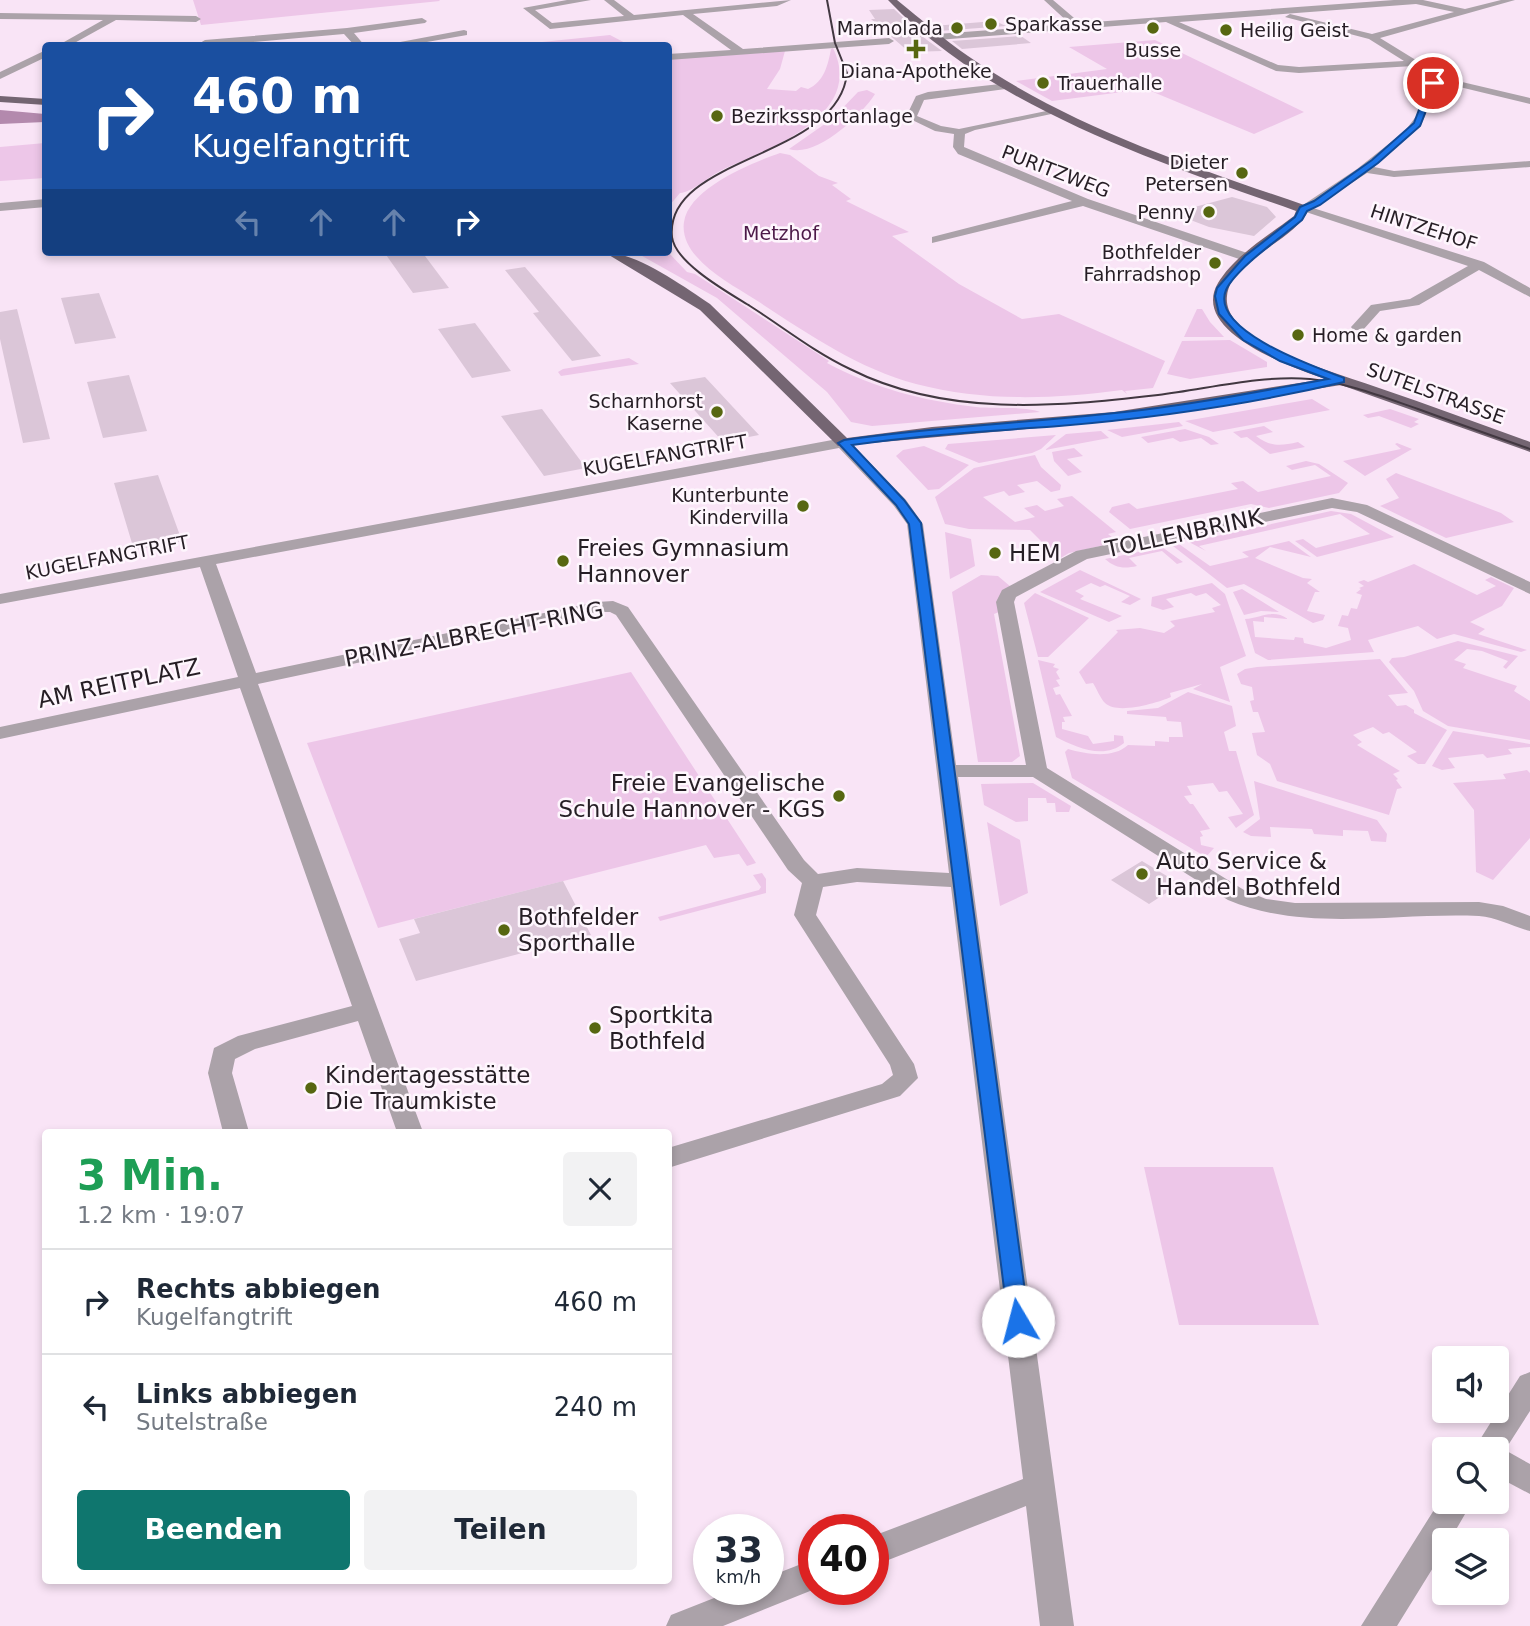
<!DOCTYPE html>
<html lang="de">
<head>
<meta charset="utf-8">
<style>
  :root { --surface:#fff; --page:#f2f2f3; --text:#1f2937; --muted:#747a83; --line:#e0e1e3; --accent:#0f766e }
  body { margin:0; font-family:"DejaVu Sans",sans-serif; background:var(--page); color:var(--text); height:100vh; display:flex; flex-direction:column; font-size:26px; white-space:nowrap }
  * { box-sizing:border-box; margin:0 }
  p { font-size:23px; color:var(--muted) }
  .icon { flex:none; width:38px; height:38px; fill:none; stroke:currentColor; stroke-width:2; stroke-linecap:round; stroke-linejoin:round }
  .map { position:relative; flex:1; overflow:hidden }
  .side { position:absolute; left:42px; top:1129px; width:630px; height:455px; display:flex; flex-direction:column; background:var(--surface); border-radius:7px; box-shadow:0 4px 10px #0003 }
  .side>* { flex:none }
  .guide { position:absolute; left:42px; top:42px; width:630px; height:214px; border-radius:7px; box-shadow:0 4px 10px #0003; background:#1a4fa0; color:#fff; overflow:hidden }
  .tools { position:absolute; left:1432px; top:1346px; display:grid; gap:14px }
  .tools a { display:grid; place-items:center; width:77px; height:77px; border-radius:7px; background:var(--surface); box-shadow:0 4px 10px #0003; font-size:35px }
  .speed { position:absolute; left:693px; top:1514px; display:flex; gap:14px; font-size:35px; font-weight:700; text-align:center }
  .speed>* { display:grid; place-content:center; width:91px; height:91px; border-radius:50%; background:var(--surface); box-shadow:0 4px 10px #0003; line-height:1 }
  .speed small { font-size:18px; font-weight:400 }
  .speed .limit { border:10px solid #d22; background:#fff; color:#111 }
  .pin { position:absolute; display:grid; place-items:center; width:60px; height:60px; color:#fff; margin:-30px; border:4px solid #fff; border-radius:50%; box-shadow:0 2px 7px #0007 }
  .me { position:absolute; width:77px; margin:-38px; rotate:352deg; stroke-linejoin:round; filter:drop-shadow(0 0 5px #0008) }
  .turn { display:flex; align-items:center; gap:24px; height:147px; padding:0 35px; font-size:32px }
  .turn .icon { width:91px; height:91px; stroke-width:2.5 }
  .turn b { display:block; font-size:49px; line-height:60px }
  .lanes { display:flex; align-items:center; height:66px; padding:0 35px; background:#0003; justify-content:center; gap:35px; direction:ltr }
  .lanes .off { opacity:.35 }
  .round { display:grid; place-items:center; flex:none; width:74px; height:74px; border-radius:7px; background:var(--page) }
  .head { display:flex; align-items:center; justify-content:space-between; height:119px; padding:0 35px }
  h1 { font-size:42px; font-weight:600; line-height:52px; color:#1e9e55 }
  .primary-button { display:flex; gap:14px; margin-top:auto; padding:14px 35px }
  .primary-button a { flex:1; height:80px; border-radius:7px; background:var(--accent); color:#fff; font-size:28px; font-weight:600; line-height:80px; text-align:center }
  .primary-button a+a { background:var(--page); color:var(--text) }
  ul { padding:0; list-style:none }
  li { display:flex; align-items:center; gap:21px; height:105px; padding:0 35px; border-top:2px solid var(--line) }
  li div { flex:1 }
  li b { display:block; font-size:26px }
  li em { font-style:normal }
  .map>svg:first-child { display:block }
</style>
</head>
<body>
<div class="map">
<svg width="1530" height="1626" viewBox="0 0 1530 1626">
  <rect width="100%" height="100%" fill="#f9e4f6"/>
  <path fill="#edc6e8" d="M193,0H439L440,1L201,25Z
    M610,35L629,45H513Z
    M1155,40L1304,112L1254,134L1146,89L1052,101L1016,81L1107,69L1069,47Z
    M833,48C866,116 768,149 722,170C709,176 693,192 680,193L669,206V59L785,51L780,69L767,89L796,91L801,87L808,89C824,82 828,65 831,49Z
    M867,90L875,94C861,116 816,158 789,149L832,119L858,92Z
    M45,143V178L0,181V147Z
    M780,153L790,155L819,176L838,183L832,185L851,199L846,201L909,232L892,236L959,284L1022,319L1059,314L1165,361L1153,388L1125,391L1127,394L1122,390C1053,399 985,402 916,384C857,368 807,333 756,300C736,287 712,275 696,256C688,247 682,235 684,222C689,188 752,163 780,153Z
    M635,252H668L687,272L695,274L829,361L827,363C873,388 924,401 976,407C993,409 1027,406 1040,412L872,426L851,422L827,392L717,298Z
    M1197,309H1202L1210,322L1224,337H1184Z
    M1230,340L1267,362V367L1190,379L1167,374L1182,341Z
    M629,358L639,364L561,376L558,372L563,369Z
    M1312,399L1330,410L1213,432L1185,421Z
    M1390,409L1419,419L1414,422L1419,424L1411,428L1379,416L1368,418L1363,415Z
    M1179,422L1183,426L1122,437L1107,430Z
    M1264,426L1273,432L1256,436C1271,447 1280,446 1298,442L1305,447L1270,454L1247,437L1241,438L1233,432Z
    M1185,429L1209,437L1219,444L1211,445L1201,438L1180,442L1173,438L1148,443L1141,437Z
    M1101,431L1109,438L1045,450L1066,434Z
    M1056,435L1041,449L1032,453L979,463L945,449L948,444Z
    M1397,443L1412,449L1365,476L1343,461L1401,449L1395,444Z
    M924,446L969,465L939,489L928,490L896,456L903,450Z
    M1074,448L1083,456L1067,459L1082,472L1068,476L1054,461L1052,452Z
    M1035,455L1041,467L1061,485L1060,490L1051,492L1037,481L1017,485L1025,492L1009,496L1004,491L983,497L1015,522L1035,517L1024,508L1037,505L1045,511L1064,506L1057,499L1072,496L1116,532L1108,534L1118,542L1069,553L1059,559L1030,530L969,529L945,524L935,497L974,468Z
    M1306,461L1319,464L1348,483L1339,493L1269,508L1251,504L1130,529L1109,512L1112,507L1129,503L1137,509L1238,489L1231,483L1243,481L1258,492L1331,476L1315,465L1292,470L1286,466Z
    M1396,473L1501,513L1514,522L1446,538L1380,506L1399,498L1386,479Z
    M1331,511L1351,514L1394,537L1317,557L1295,541L1303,539L1316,548L1370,534L1340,514L1199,546L1206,551L1189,542Z
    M945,532L971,539L975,566L950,579Z
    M1289,541L1311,557L1270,547L1255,558L1303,578L1312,579L1307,583L1320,592H1315L1307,611L1325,615L1323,620L1313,623L1244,584L1227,588L1173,546L1179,544L1210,566L1249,557L1242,552Z
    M1162,547L1183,562L1177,564L1162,551L1129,558L1137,566C1124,569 1115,568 1105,559Z
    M1414,564L1477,595L1496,586L1485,580L1491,577L1514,588L1502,606L1470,622L1485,629L1478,634L1527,650L1521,652L1454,634L1437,639L1418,626L1368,640L1374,652L1268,660L1255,653L1245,619C1261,618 1273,608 1288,619L1264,617V622L1253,621L1255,637L1294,640L1295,637L1303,638L1304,643L1326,648L1351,640L1348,628L1338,626L1342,615L1348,616L1351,608L1357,609L1362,595L1356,593L1361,589L1359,588L1364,586L1358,582L1364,580L1368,582Z
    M1080,570L1141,599L1130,605L1121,602L1130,596L1105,585L1100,587L1091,583L1075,591L1084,596L1080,599L1122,616L1109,622L1040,592Z
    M981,575L998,576L1011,587L999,612L994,614L1020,756L1012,762H978L952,592Z
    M1212,583L1225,594L1246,656L1220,667L1230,702L1193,689L1202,684L1170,693L1171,697C1157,703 1117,715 1105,703C1100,698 1097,689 1093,683L1086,684L1079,672L1118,632L1116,630L1140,628L1164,633L1175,626L1170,621L1215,612L1212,608L1221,605L1206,593L1196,596L1191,593L1166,599L1174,607L1163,610L1151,606L1152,597Z
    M1242,589L1279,612L1261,611L1244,615L1233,592Z
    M1035,593L1089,618L1048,657H1038L1024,603Z
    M1458,641L1518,656L1506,669L1503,667L1508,661L1482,651L1467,649L1454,660L1466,664L1463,668L1517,686L1514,691L1530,701V740L1448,726L1423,711L1414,691L1389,662L1392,658L1404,657Z
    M1380,659L1408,693L1388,695L1397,706L1406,705L1414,710V713L1447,730L1425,764H1418L1407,756L1417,752L1389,732L1383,734L1373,727L1353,735L1362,742L1357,745L1400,771L1393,774L1398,779L1396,780L1402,788L1397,789L1389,815L1277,781L1270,764L1257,755L1252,733L1265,732L1258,712H1253L1250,701L1254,700L1252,687L1241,684L1237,674L1245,669L1257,667Z
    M1038,660L1055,664L1053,667L1059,669L1056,672L1060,679L1056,680L1060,686L1053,688L1056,695L1060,694L1072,716L1063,717L1065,722H1062V729L1088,736L1093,744L1114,741V735L1123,736L1124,743C1104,760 1075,747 1056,737Z
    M631,672L756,863L747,866L739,854L714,858L706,845L378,928L307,743Z
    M1188,692L1232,706L1236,726L1224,732L1229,751H1236L1254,815L1236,828L1228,817L1243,814L1227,791L1219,792L1213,783L1187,786L1192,795L1184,796L1190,804H1193L1210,829L1200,831L1203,836L1200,837L1201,845L1214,848L1206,857L1072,778L1065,752L1068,749C1086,754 1113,759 1128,745L1155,746V741L1169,742V737H1183L1181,722L1167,721L1166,717L1127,714V711L1158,708Z
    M1453,731L1530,744V747L1508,749L1512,754L1487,758L1483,754L1448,758L1455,768L1442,770L1432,766Z
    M1527,770L1530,773V838L1493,880L1476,872L1474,810L1453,783L1506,779L1503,774Z
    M1254,781L1377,820L1387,834L1386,842L1371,841L1368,831L1343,830V836L1314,834L1312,829L1270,827L1271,837L1251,836L1243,832L1260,819Z
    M1033,783L1071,806L1069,812H1056L1055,803H1047L1046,798H1028V821L1016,822L984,805L981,784Z
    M987,822L1020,840L1028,893L1000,906Z
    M762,873L766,879V893L660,921L658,917L759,890L761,887L753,875Z
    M1144,1167H1273L1319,1325H1179Z"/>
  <path fill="#b389ad" d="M0,110L45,114V122L0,124Z"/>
  <path fill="#dbc6d8" d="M894,9L927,40L942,51L909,52L871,19H875L869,10Z
    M995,21L1006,26L939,31L933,26Z
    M1021,36L1031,43L962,49L952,41Z
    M1232,197L1267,207L1276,217L1254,236L1209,227L1172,213Z
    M384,252H422L449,288L413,293Z
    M525,267L601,356L572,361L533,313L539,312L505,270Z
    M99,293L116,338L75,344L61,298Z
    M17,309L50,439L23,443L0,339V312Z
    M475,323L511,371L472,378L438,329Z
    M129,375L147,431L103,438L87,382Z
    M705,377L759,435L723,442L670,383Z
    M542,409L586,468L544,476L501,416Z
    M158,475L182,541L134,550L114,483Z
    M1142,861L1180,884L1149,904L1111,880Z
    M563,881L591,935L416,981L399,939L420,933L414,919Z"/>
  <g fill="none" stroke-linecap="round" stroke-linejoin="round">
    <path fill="#aba2a9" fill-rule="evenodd" d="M567,0H591L535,10L552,23L624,16L604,0H614L634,15L791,0L777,6L693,14L743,49L889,38L894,41L889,44L668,60V54L731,50L683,15L550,29L523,8Z
      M1044,0H1053L1080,23L1394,0H1423L1465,9L1501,0H1515L1380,38L1445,78L1530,98V104L1443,83L1437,85L1421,126L1374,167L1394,171L1530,161V167L1394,177L1367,173L1313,208L1484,262L1530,288V297L1479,270L1419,305L1380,311L1363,330H1353L1351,327L1371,305L1410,299L1468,266L1297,209L1357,169L1405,131L1417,115L1428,83L1434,79L1413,66L1299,73L1276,71L1166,22L937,40L932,37L937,34L1070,24ZM1416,4L1454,12L1372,34L1290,14L1285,17L1369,39L1404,61L1299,67L1278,65L1179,22Z
      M0,13L196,16L201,19L196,22L116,20L69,46H57L103,20L0,19Z
      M422,18L427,21L425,23L354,33L365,46H355L344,34L209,46L200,43L205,40L347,28Z
      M464,30L467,31V35L404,46H379Z
      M46,50V57L0,79V72Z
      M1009,83L1014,86L1013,88L924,100L917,116L941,126L959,129L1056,109V113L975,130L965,134L964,147L1088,199L1253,255V261H1245L1083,206L932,243V237L1072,201L958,154L953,147L954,134L935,131L906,117L916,96L928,92Z
      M46,199V207L0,211V203Z
      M843,438L848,440L906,500L923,524L956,765H1026L996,602L1002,590L1076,551L1332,498L1367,505L1530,582V594L1357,512L1332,508L1087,559L1016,597L1014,602L1047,768L1244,890L1266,899L1295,903L1479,902L1503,906L1530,916V931C1513,927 1497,917 1479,916C1396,912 1306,933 1228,900L1033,777H958L1074,1626H1040L1026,1506L873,1566V1536L1023,1479L951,887L857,882L823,887L816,915L914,1064L918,1078L900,1096L668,1168V1148L882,1084L893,1075L890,1065L794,915L802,883L788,870L616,615L610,612H597L258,684L423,1132H397L358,1021L255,1049L235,1059L232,1073L249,1132H223L208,1073L214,1048L238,1036L352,1006L240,688L0,739V727L238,677L200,567L0,604V594ZM839,448L894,506L907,524L949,873L857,868L818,874L804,860L628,607L613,601L597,602L256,673L216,564Z
      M1530,1372V1411L1505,1450L1530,1464V1494L1496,1476V1449H1474L1520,1376Z
      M1444,1494V1502H1472L1450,1540H1444V1550L1397,1626H1361Z
      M814,1559L815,1589L723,1626H666L671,1615L737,1589H768V1577Z"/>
    <path fill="#746572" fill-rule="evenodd" d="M888,0H897C921,19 943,39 968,56C1070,127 1191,166 1307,206L1309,209C1295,242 1231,258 1227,296C1225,313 1239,326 1251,335C1290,361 1336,373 1379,388C1430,405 1480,424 1530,442V452L1341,385L1114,421L838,446L700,310L604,252C636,252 683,286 710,304L847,438L932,427L1114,412L1325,379C1294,368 1189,332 1218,283C1235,255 1268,236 1294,216L1296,211C1160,163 989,107 888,0Z
      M0,96L46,99V105L0,102Z"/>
    <path stroke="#423841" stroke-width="2" d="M827,0L835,43L847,73C839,159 664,156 672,237C675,263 729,293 750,306C783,327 814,352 850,369C945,417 1055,407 1158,395C1208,389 1259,375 1310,379C1348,383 1383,397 1418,409C1456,423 1493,436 1530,449"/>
  </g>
  <path fill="#1a73e8" stroke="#114b97" stroke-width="2" d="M1433,81L1437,83L1420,126L1378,163L1320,205L1307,211L1302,220C1283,236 1236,268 1226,290C1209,331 1318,368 1344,378V382C1252,404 1153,418 1059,426C990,431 921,435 852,445L904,500L921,523L1029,1321L1026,1327L1018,1330L1011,1327L1008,1321L909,524L896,505L838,443L844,440C952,424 1062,422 1171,406C1223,399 1276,388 1328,379L1280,361L1243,340L1219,314L1215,296L1217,288L1245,256L1295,217L1300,207L1314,201L1372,160L1414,123L1429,83Z"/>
  <g fill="#576711" stroke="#fef6fd" stroke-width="2.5">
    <circle cx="991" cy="24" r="7"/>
    <circle cx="957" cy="28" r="7"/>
    <circle cx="1153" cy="28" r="7"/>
    <circle cx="1226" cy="30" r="7"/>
    <path d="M912.5 38.5h7v7h7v7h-7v7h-7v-7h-7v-7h7z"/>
    <circle cx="1043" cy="83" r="7"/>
    <circle cx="717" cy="116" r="7"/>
    <circle cx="1242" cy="173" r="7"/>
    <circle cx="1209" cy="212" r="7"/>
    <circle cx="1215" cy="263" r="7"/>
    <circle cx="1298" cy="335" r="7"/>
    <circle cx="717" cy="412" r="7"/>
    <circle cx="803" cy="506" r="7"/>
    <circle cx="995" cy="553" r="7"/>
    <circle cx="563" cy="561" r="7"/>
    <circle cx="839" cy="796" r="7"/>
    <circle cx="1142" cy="874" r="7"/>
    <circle cx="504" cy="930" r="7"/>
    <circle cx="595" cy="1028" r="7"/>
    <circle cx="311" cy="1088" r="7"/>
  </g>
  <g text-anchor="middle" stroke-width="5" stroke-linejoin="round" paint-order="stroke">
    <g font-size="19" fill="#261e25" stroke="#fef6fd" text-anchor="end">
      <text x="1005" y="31" text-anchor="start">Sparkasse</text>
      <text x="943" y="35">Marmolada</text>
      <text x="1240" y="37" text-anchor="start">Heilig Geist</text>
      <text x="1153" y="57" text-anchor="middle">Busse</text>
      <text x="916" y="78" text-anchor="middle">Diana-Apotheke</text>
      <text x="1057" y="90" text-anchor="start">Trauerhalle</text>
      <text x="731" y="123" text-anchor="start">Bezirkssportanlage</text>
      <text x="1228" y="169">Dieter<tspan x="1228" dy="22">Petersen</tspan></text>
      <text x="1195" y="219">Penny</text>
      <text x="1201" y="259">Bothfelder<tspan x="1201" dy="22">Fahrradshop</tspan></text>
      <text x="1312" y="342" text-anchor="start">Home &amp; garden</text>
      <text x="703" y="408">Scharnhorst<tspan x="703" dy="22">Kaserne</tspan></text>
      <text x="789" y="502">Kunterbunte<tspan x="789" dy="22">Kindervilla</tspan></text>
    </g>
    <g font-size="19" fill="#261e25" stroke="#fef6fd">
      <text transform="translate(1056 171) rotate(21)" y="7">PURITZWEG</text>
      <text transform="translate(1424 227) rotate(18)" y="7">HINTZEHOF</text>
      <text transform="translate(1436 393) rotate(20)" y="7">SUTELSTRASSE</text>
      <text transform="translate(665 455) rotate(-10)" y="7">KUGELFANGTRIFT</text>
      <text transform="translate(107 557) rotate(-11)" y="7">KUGELFANGTRIFT</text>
    </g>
    <g font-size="19" fill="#4c1948" stroke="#fef6fd">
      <text x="781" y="240">Metzhof</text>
    </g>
    <g font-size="23" fill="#261e25" stroke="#fef6fd">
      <text transform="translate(1184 533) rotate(-12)" y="8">TOLLENBRINK</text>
      <text transform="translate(474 634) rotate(-11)" y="8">PRINZ-ALBRECHT-RING</text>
      <text transform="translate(119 683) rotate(-12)" y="8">AM REITPLATZ</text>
    </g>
    <g font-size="23" fill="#261e25" stroke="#fef6fd" text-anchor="start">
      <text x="577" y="556">Freies Gymnasium<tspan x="577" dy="26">Hannover</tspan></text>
      <text x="1009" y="561">HEM</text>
      <text x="825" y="791" text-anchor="end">Freie Evangelische<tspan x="825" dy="26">Schule Hannover - KGS</tspan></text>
      <text x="1156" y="869">Auto Service &amp;<tspan x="1156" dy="26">Handel Bothfeld</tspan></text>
      <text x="518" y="925">Bothfelder<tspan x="518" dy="26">Sporthalle</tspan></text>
      <text x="609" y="1023">Sportkita<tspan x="609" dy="26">Bothfeld</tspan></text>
      <text x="325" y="1083">Kindertagesstätte<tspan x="325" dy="26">Die Traumkiste</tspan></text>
    </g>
  </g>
</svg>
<div class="tools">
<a><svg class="icon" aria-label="sound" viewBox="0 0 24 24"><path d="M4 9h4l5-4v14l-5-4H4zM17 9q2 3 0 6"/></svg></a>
<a><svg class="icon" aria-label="search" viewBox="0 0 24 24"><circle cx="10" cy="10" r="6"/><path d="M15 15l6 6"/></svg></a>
<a><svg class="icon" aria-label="layers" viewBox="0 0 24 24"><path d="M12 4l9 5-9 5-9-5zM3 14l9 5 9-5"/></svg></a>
</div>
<div class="speed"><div>33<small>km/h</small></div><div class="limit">40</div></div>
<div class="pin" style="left:1433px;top:83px;background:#d93025"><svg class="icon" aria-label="arrive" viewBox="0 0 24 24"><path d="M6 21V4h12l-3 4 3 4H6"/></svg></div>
<svg class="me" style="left:1018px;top:1321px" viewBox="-20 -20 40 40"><circle r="19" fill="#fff"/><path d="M0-13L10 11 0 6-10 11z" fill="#1a73e8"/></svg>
<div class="guide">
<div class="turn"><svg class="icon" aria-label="right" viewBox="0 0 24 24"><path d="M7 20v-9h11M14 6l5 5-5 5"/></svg><div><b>460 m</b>Kugelfangtrift</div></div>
<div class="lanes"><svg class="icon off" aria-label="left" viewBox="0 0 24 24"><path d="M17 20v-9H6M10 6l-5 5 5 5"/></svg><svg class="icon off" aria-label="ahead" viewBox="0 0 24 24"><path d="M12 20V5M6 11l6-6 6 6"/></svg><svg class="icon off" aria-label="ahead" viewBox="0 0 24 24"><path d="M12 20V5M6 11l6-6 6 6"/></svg><svg class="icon" aria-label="right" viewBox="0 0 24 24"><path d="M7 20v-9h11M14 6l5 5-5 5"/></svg></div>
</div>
<section class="side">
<div class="head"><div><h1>3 Min.</h1><p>1.2 km · 19:07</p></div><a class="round"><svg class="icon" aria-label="close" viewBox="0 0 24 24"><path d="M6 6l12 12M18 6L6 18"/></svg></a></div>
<ul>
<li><svg class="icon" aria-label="right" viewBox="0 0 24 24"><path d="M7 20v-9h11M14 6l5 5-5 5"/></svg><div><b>Rechts abbiegen</b><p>Kugelfangtrift</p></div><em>460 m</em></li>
<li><svg class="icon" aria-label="left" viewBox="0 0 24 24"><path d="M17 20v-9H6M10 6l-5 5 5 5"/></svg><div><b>Links abbiegen</b><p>Sutelstraße</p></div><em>240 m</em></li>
</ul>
<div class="primary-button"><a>Beenden</a><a>Teilen</a></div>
</section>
</div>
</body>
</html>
